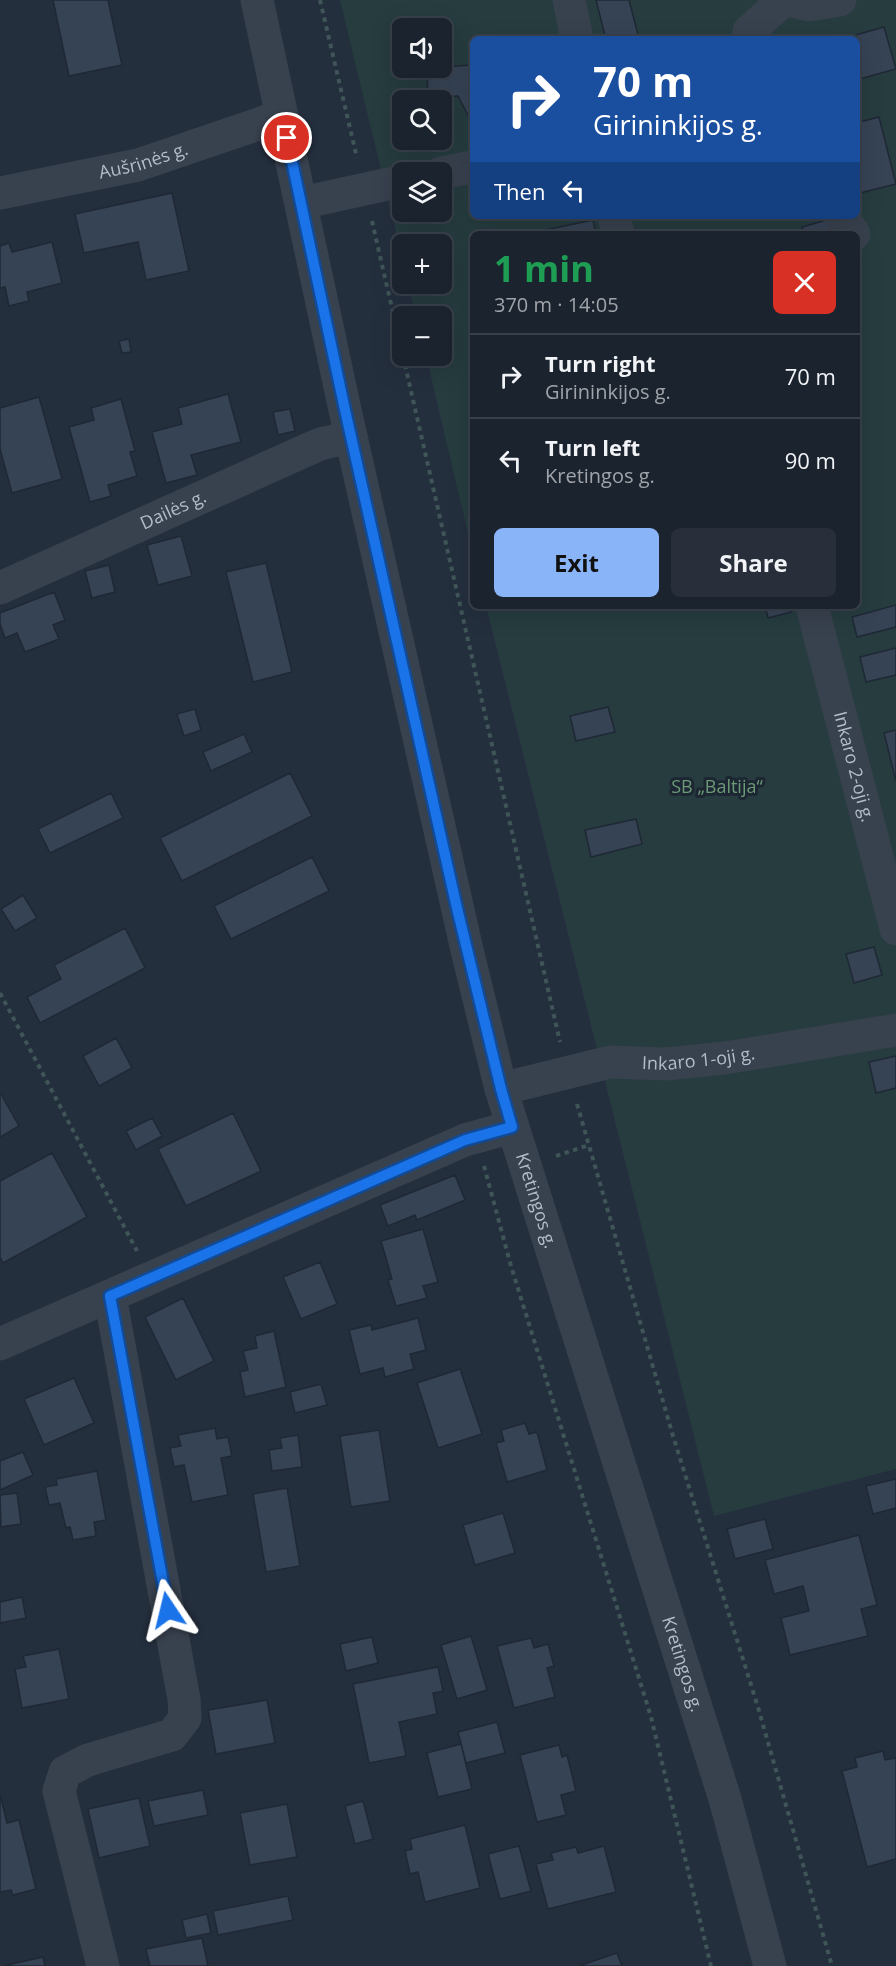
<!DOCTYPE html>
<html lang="en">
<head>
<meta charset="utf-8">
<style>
  :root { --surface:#1b232e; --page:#282f3a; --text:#f1f3f6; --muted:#a0a4aa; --line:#39404a; --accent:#8ab4f8 }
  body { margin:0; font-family:"Open Sans",sans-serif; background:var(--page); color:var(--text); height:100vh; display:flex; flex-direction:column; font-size:22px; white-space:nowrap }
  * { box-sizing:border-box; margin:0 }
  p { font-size:20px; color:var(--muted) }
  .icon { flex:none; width:33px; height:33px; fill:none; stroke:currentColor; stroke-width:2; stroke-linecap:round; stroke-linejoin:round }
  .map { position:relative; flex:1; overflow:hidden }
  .details { position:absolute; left:470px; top:231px; width:390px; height:378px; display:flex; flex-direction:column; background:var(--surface); border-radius:9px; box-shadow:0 6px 24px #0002,0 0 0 2px var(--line) }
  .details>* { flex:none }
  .top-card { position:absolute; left:470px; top:36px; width:390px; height:183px; border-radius:9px; box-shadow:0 6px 24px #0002,0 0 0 2px var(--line); background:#1a4fa0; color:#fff; overflow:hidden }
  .controls { position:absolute; left:392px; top:18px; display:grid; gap:12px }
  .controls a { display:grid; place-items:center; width:60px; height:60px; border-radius:9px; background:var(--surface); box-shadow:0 6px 24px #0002,0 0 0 2px var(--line); font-size:30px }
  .pin { position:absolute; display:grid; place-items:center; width:51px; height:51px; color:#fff; margin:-26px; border:3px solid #fff; border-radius:50%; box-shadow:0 2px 6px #0007 }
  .me { position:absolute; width:66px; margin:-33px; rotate:350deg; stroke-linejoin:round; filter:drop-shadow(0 0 4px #0008) }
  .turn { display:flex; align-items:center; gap:21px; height:126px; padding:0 24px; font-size:27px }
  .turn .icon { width:78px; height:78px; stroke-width:2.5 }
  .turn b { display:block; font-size:42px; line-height:51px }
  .then { display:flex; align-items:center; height:57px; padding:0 24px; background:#0003; gap:12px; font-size:22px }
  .round { display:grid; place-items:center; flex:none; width:63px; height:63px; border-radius:9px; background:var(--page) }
  .summary { display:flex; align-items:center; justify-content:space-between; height:102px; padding:0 24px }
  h1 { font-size:36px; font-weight:700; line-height:45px; color:#1e9e55 }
  .primary-button { display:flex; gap:12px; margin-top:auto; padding:12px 24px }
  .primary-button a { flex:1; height:69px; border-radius:9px; background:var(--accent); color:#111; font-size:24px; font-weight:700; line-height:69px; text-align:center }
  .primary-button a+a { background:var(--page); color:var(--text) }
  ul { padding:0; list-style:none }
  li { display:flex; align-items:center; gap:18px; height:84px; padding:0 24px; border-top:2px solid var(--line) }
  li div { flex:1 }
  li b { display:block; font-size:22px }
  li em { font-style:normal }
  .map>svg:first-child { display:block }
</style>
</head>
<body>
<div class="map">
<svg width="896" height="1966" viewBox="0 0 896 1966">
  <rect width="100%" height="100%" fill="#242f3e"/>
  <path fill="#263c3f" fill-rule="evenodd" d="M340,0H896V1469L714,1516L486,606H856V234H472V550L426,356H441V316H416L408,284H441V244H402V257ZM402,28H441V68H402ZM472,39H856V216H472ZM402,100H441V140H402ZM402,172H441V212H402Z"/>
  <path fill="#364354" stroke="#1f2835" stroke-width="1.5" d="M53,0H108L122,65L69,76Z
    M596,0H629L639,39H606Z
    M884,27L896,69L856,80V39H842Z
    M694,35L695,39H676Z
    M472,65V123L458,96L427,98L428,68Z
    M879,117L896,184L856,194V123Z
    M172,193L189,271L146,280L138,242L84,253L75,214Z
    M830,219L834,234H804L802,227Z
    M593,220L596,234H531V233Z
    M52,242L62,283L27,292L29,301L9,306L5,287L0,288V246L9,243L12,252Z
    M129,339L131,352L122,353L119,341Z
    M228,394L241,442L191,455L197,475L166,483L152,432L182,424L178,408Z
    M39,397L62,479L12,493L0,449V408Z
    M121,399L135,451L130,452L137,476L108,485L111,496L90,502L69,427L94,420L91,408Z
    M290,409L295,431L278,435L273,412Z
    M181,536L192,576L158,585L147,545Z
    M266,563L292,672L253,682L226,572Z
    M109,565L115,592L92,598L85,571Z
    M54,592L65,620L53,625L59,639L25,652L17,633L5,638L0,624V613Z
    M896,605V627L857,637L852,617Z
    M765,606H790L791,612L768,618Z
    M896,648V675L866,682L860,657Z
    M608,707L615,732L576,741L570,716Z
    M195,709L201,730L184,736L177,714Z
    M896,730V781L884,733Z
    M244,734L252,752L211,771L203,752Z
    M290,773L312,816L182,881L160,838Z
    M111,793L123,818L50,853L38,829Z
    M636,819L642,844L591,857L585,830Z
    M312,857L329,891L231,939L214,906Z
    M23,895L37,918L15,931L1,909Z
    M125,928L145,968L40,1023L27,997L61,979L54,965Z
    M874,947L882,975L854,983L846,954Z
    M116,1038L132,1068L99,1086L83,1056Z
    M896,1056V1088L876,1093L869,1062Z
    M1,1094L19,1126L0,1137V1095Z
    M233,1113L261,1171L186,1206L158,1149Z
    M152,1118L162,1136L136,1150L126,1131Z
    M52,1153L87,1217L3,1263L0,1257V1181Z
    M455,1175L465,1200L417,1220L415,1215L388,1226L380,1205Z
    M423,1229L438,1282L423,1286L427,1298L396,1306L388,1280L392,1279L381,1241Z
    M320,1262L337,1304L301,1319L283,1277Z
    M183,1298L214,1361L176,1380L145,1317Z
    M418,1318L426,1350L410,1354L414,1369L385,1377L383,1368L360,1374L349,1330L371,1325L372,1330Z
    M274,1331L286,1387L245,1397L240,1372L248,1370L243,1351L257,1348L255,1336Z
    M460,1369L482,1434L438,1448L417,1383Z
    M74,1378L94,1423L44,1445L24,1399Z
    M321,1384L327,1405L295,1413L290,1392Z
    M525,1423L529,1434L537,1432L547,1470L507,1482L496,1443L504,1441L501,1430Z
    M215,1428L217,1439L228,1437L232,1456L221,1458L228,1495L192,1502L184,1465L174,1467L170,1448L181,1446L178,1435Z
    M379,1430L390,1501L351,1507L340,1436Z
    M298,1435L302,1467L272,1471L269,1450L282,1448L280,1438Z
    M23,1452L33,1475L0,1490V1461Z
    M97,1471L106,1520L94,1522L96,1536L73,1540L70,1527L66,1528L60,1503L49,1505L45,1487L57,1485L56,1479Z
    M896,1479V1508L873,1514L866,1486Z
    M287,1488L300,1566L266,1572L253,1494Z
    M17,1493L21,1524L1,1527L0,1495Z
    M503,1513L515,1553L475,1565L463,1525Z
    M765,1519L773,1549L735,1559L727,1529Z
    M859,1535L877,1605L861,1609L868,1636L790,1655L781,1618L809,1611L803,1586L774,1594L765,1560Z
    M22,1597L26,1618L0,1623V1602Z
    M471,1636L487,1690L457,1699L441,1645Z
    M372,1637L378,1663L346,1671L340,1644Z
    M531,1638L534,1648L548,1644L554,1666L547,1668L555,1697L514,1708L497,1646Z
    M59,1649L69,1699L22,1708L15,1669L26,1667L23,1656Z
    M438,1667L443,1691L433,1693L437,1714L399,1722L406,1756L369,1763L353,1684Z
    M267,1700L275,1743L216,1754L208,1710Z
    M497,1722L505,1753L466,1763L458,1732Z
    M461,1744L472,1789L438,1797L427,1753Z
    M559,1745L562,1757L567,1755L576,1791L561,1795L566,1815L537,1822L520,1755Z
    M883,1751L885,1760L896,1758V1859L867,1867L842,1771L857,1767L855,1758Z
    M203,1790L208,1815L154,1826L148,1801Z
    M0,1794L7,1823L19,1820L36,1889L13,1895L11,1890L0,1892Z
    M139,1798L150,1846L99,1858L88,1809Z
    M363,1801L373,1839L355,1844L345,1806Z
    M287,1804L297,1857L250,1865L240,1813Z
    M465,1825L480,1888L425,1902L418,1872L410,1874L405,1851L412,1849L410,1839Z
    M519,1846L531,1891L500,1899L488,1854Z
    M604,1846L616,1892L548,1909L536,1864L553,1860L551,1853L576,1847L578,1853Z
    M288,1896L293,1920L218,1935L213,1911Z
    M207,1914L211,1933L186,1938L182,1920Z
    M202,1938L208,1966H150L146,1949Z
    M617,1953L622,1966H579Z
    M43,1957L45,1966H3Z"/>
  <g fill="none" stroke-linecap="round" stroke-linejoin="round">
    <path stroke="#3f5557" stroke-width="4" stroke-dasharray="4.5 4.5" stroke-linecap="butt" d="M320,0L357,158
      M372,221L402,352
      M403,356L560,1042
      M0,993L137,1251
      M577,1104L673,1436L757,1704L832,1966
      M556,1156L589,1145
      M484,1166L511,1266L651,1717L711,1966"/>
    <g stroke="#38414e" stroke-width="33">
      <path id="s1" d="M257,0L345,410L467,950L501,1089L725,1799L770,1966"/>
      <path d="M569,0L577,39"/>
      <path d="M790,0L809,5L840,0"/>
      <path d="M748,39L749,31L784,0"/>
      <path d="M441,173L472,167"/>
      <path id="s2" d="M0,193L138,165L282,116"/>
      <path d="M301,203L402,181"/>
      <path d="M614,216L618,234"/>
      <path d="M841,216L854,234"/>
      <path id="s3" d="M0,588L320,444L351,437"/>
      <path id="s4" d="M812,606L896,929"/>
      <path id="s5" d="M501,1089L610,1062L666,1064L725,1058L896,1030"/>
      <path d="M0,1344L465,1140L512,1127"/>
      <path d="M103,1966L59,1791L65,1772L88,1760L172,1735L185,1718L184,1699L110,1296"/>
    </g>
  </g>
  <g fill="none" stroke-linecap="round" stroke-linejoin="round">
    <defs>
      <path id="route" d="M168,1610L110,1296L465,1140L512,1127L501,1089L456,904L345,410L287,138"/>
    </defs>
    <use href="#route" stroke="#114b97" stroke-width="15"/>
    <use href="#route" stroke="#1a73e8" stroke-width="10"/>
  </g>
  <g text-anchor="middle" stroke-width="6" stroke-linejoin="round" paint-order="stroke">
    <g font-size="18" fill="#b4bcc9" stroke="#1d2633">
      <text dy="6" stroke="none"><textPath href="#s2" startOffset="147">Aušrinės g.</textPath></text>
      <text dy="6" stroke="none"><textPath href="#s3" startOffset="190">Dailės g.</textPath></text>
      <text dy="6" stroke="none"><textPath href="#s4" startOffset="166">Inkaro 2-oji g.</textPath></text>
      <text dy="6" stroke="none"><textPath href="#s5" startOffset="201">Inkaro 1-oji g.</textPath></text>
      <text dy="6" stroke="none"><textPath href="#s1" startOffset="1233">Kretingos g.</textPath></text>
      <text dy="6" stroke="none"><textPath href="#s1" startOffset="1719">Kretingos g.</textPath></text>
    </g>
    <g font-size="18" fill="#6b9a76" stroke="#1d2633">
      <text x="717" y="793">SB „Baltija“</text>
    </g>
  </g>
</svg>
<div class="controls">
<a><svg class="icon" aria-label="sound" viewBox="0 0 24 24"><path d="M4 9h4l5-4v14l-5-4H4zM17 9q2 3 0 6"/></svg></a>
<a><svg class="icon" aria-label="search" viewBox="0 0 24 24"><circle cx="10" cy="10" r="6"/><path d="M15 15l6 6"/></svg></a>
<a><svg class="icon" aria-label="layers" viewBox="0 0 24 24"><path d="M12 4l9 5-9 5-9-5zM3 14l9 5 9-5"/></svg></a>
<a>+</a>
<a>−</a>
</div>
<div class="pin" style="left:287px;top:138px;background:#d93025"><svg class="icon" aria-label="arrive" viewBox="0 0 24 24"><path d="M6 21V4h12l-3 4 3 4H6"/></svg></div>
<svg class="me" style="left:168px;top:1610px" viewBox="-20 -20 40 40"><path d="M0-17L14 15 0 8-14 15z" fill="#1a73e8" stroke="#fff" stroke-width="4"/></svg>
<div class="top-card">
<div class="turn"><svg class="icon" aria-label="right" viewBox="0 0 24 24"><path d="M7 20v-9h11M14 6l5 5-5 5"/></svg><div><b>70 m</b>Girininkijos g.</div></div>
<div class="then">Then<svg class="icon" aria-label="left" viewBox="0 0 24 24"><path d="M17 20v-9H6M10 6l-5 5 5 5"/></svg></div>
</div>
<section class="details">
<div class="summary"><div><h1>1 min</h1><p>370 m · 14:05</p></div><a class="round" style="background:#d93025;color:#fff"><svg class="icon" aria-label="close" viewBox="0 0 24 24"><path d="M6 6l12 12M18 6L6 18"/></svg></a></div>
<ul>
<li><svg class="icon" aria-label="right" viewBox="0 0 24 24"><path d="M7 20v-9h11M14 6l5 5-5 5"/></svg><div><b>Turn right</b><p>Girininkijos g.</p></div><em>70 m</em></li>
<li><svg class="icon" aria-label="left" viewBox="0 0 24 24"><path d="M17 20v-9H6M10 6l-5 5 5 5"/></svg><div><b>Turn left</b><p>Kretingos g.</p></div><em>90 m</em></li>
</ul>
<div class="primary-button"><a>Exit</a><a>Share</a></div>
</section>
</div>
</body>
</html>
